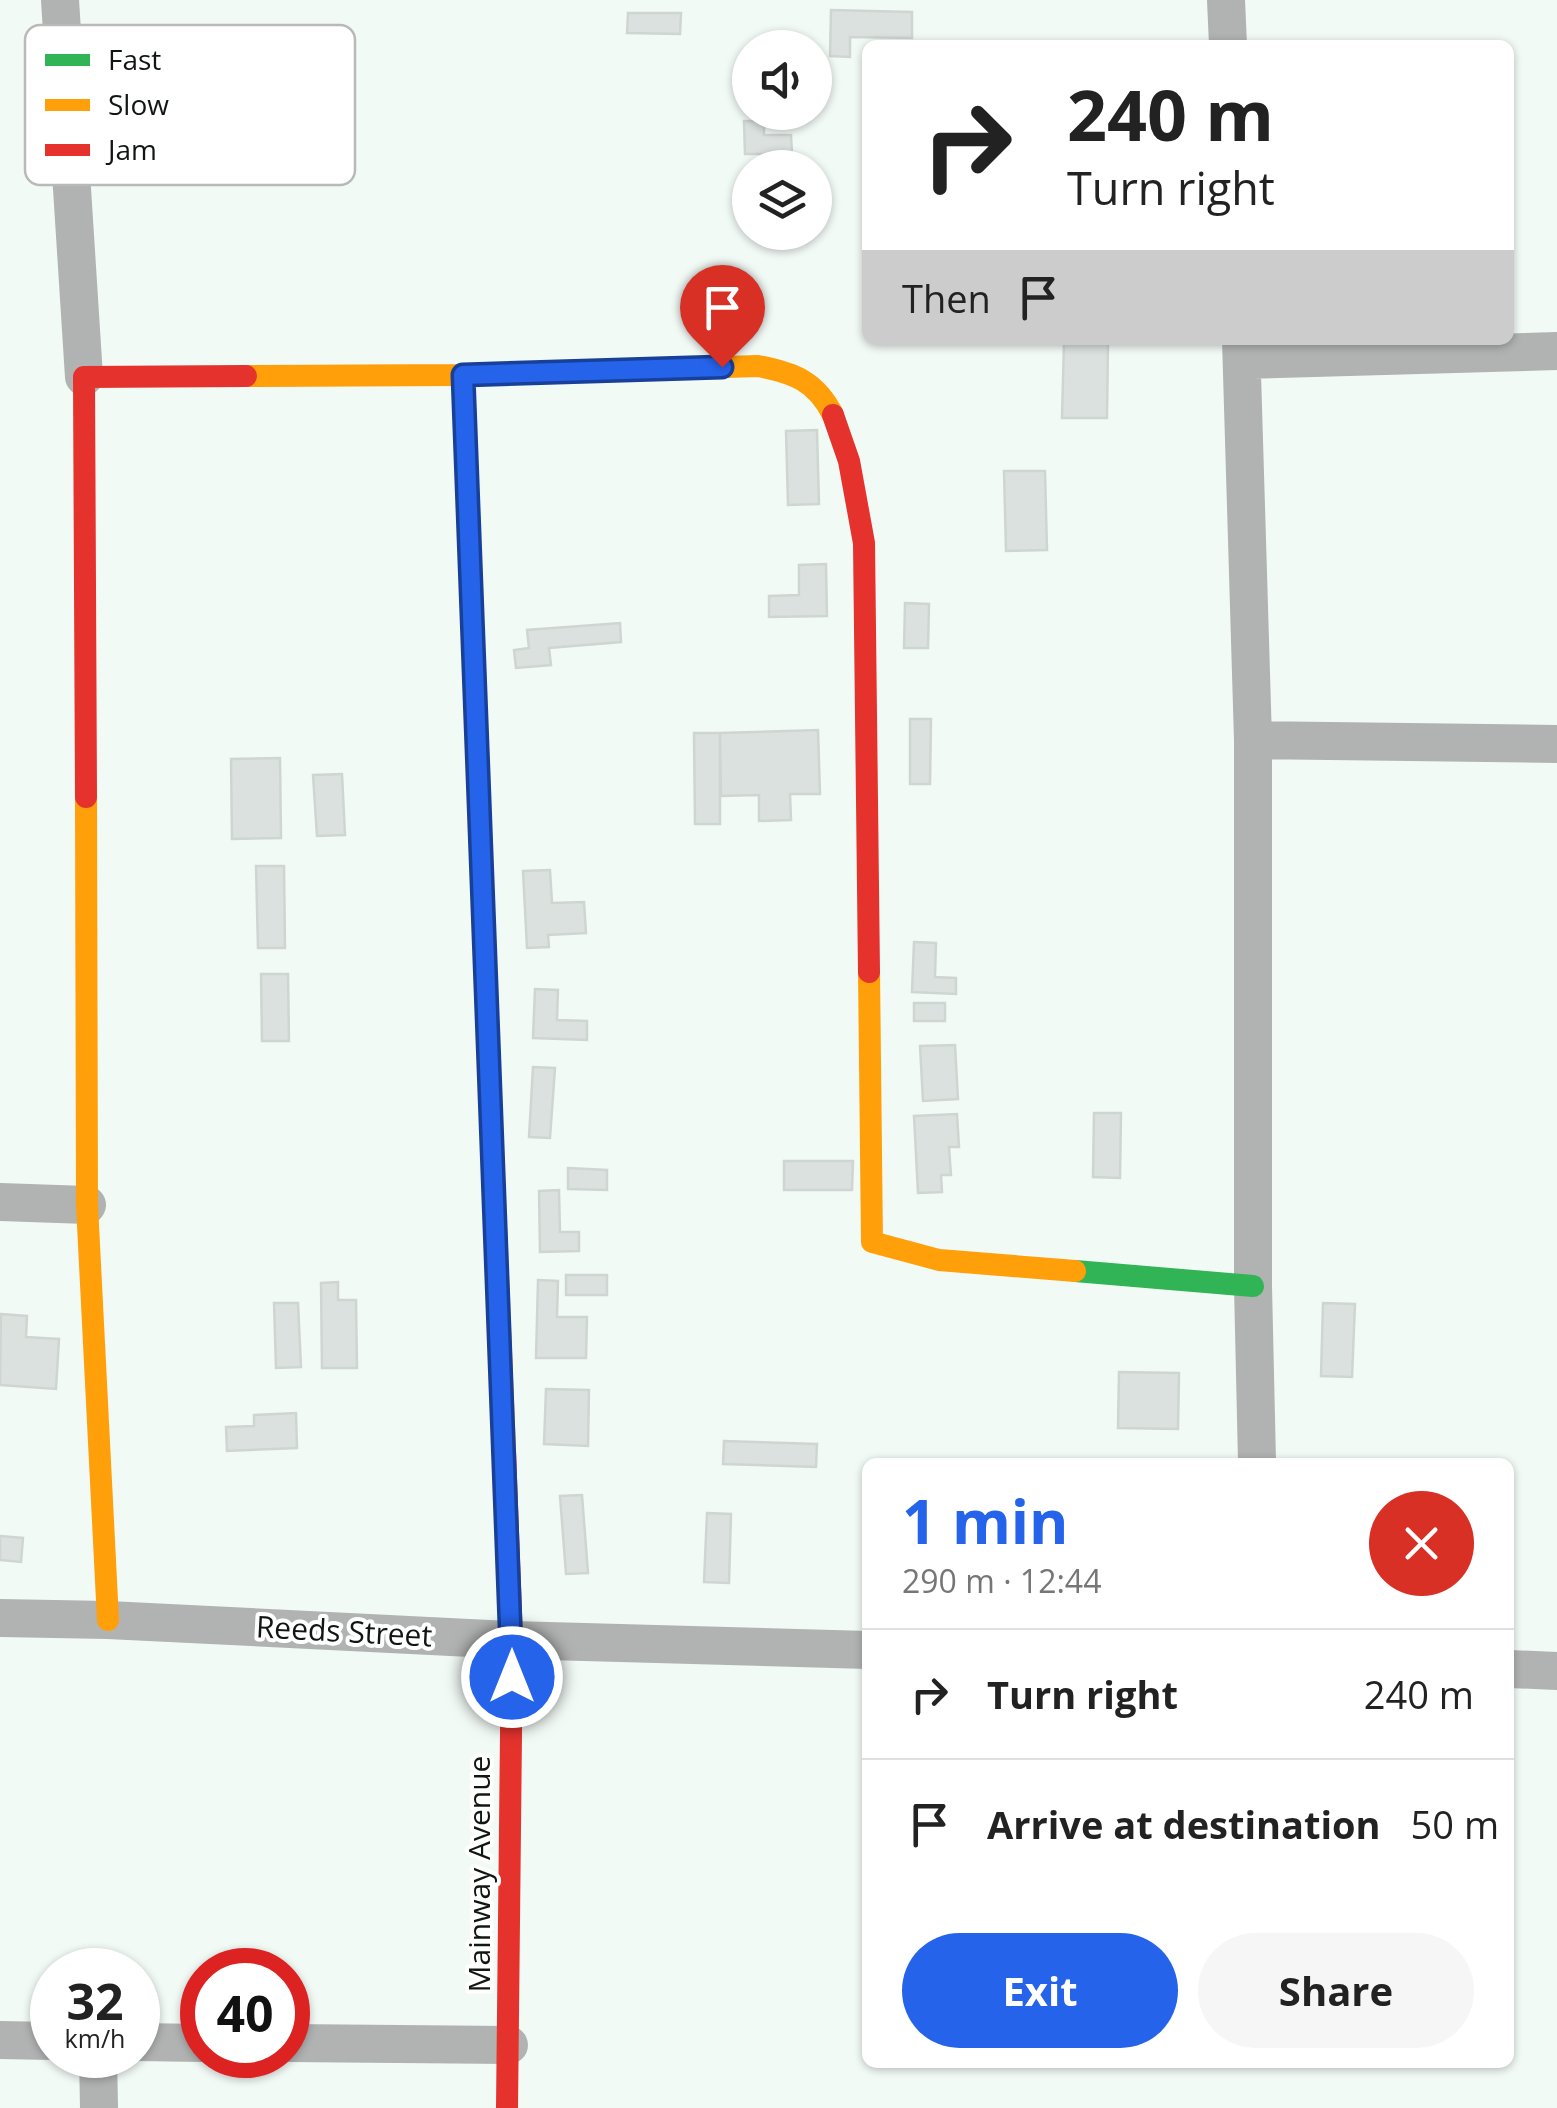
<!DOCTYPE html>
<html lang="en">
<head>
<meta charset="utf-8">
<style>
  :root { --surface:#fff; --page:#f6f6f6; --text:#222; --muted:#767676; --line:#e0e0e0; --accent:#2563eb }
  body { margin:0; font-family:"Open Sans",sans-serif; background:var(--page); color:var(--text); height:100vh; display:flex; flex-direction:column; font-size:38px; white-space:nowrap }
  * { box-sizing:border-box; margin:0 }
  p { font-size:32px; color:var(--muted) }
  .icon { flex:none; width:55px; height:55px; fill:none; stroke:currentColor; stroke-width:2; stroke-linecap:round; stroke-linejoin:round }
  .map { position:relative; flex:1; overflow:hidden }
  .sheet { position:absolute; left:862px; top:1458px; width:652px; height:610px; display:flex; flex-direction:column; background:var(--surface); border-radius:15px; box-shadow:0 2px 8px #0004 }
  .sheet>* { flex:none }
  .hud { position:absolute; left:862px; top:40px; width:652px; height:305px; border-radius:15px; box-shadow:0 2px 8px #0004; background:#fff; color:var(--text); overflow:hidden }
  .controls { position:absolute; left:732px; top:30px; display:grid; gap:20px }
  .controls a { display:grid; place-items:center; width:100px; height:100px; border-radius:50%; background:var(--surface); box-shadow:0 2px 8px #0004; font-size:50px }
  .speed { position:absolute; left:30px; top:1948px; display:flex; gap:20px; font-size:50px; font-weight:700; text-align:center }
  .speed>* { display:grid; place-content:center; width:130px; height:130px; border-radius:50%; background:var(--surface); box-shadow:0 2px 8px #0004; line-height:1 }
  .speed small { font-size:25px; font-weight:400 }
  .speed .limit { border:15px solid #d22; background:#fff; color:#111 }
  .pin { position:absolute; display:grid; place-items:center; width:85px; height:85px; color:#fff; margin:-102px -42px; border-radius:50% 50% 50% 0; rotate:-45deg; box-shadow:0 0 10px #0007 }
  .pin .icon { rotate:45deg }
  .me { position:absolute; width:110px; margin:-55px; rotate:0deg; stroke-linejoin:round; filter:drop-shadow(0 0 8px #0008) }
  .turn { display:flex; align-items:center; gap:35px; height:210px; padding:0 40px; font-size:45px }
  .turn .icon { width:130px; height:130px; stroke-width:2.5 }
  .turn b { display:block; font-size:70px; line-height:85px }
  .then { display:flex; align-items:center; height:95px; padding:0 40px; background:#0003; gap:20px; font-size:38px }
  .round { display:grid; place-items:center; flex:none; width:105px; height:105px; border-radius:52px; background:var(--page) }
  .headline { display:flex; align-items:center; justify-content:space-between; height:170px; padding:0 40px }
  h1 { font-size:60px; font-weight:700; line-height:75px; color:var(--accent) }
  .action { display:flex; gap:20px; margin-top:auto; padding:20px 40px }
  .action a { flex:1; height:115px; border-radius:60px; background:var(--accent); color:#fff; font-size:40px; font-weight:700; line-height:115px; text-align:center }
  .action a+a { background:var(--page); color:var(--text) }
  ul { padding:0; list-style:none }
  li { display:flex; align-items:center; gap:30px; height:130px; padding:0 40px; border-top:2px solid var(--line) }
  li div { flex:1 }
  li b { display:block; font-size:38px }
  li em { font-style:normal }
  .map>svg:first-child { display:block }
</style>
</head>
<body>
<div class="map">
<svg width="1557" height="2108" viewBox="0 0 1557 2108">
  <rect width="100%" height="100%" fill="#f2faf6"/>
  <path fill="#dbe1de" stroke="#cfd6d2" stroke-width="2.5" d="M831,10L912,12V38L850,37V57L830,56Z
    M628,13H681L680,34L627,33Z
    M744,121H764V135H791L792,154H745Z
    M1064,342L1108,343L1107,418H1062Z
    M817,430L819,504L788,505L786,431Z
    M1004,471H1045L1047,550L1006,551Z
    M826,564L827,616L769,617V596L799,595V565Z
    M905,603L929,604L928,648H904Z
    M620,623L621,642L549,648L551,665L516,668L514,650L529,648L527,630Z
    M910,719H931L930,784H910Z
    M818,730L820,794H790L791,820L759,821V795L721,796L720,733Z
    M694,733H720V824H695Z
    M280,758L281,838L232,839L231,759Z
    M342,774L345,835L317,836L313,775Z
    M256,866H284L285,948H258Z
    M550,870L552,903L584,902L586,933L548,935L549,947L527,948L523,871Z
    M914,942L936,943L935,977L956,978V994L912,992Z
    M261,974H288L289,1041H262Z
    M535,989L558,990L557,1020L587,1021V1040L533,1038Z
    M914,1003H945V1021H914Z
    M955,1045L958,1099L923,1101L920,1046Z
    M533,1067L555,1068L550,1138L529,1137Z
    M1094,1113H1121L1120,1178L1093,1177Z
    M957,1114L959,1147H949L951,1175H941L942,1192L918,1193L914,1116Z
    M784,1161H853L852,1190H784Z
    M568,1168L607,1170V1190L568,1189Z
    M559,1190L560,1232H579V1251L540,1252L539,1191Z
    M566,1275H607V1295H566Z
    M538,1280L558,1281L557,1317H587L586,1358H536Z
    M338,1282V1300H356L357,1368H322L321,1283Z
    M274,1303H298L301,1367L276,1368Z
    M1323,1303L1355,1304L1352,1377L1321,1376Z
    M1,1314L27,1316L26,1337L59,1339L56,1389L0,1385Z
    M1119,1372L1179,1373L1178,1429L1118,1428Z
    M546,1389L589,1390L588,1446L544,1444Z
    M296,1413L297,1448L227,1451L226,1427L254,1426V1415Z
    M724,1441L817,1444L816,1467L723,1464Z
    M582,1495L588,1573L566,1574L560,1496Z
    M707,1513L731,1514L729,1583L704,1582Z
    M0,1536L23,1538L21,1562L0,1560Z"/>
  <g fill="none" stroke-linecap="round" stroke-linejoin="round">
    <path stroke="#b0b3b1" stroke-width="38" d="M60,0L84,377
      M1226,0L1228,45
      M1241,340L1253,740V1286L1257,1462
      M1242,360L1557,351
      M1253,740L1557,744
      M0,1202L87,1205
      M0,1618L108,1620L512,1640L868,1650
      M1510,1669L1557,1671
      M0,2040L52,2041
      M138,2042L202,2043
      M288,2043L509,2045
      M98,2055L99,2108"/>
    <path stroke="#30b455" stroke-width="22" d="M463,375L488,1027
      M1075,1271L1253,1286"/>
    <path stroke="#ff9f0a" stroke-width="22" d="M246,376L463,375L758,366C794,373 816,381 833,415
      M86,797L87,1205L108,1620
      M869,972L872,1242L939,1260L1075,1271
      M488,1027L505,1451"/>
    <path stroke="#e5322d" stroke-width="22" d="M833,415L849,461L864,543L869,972
      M86,797L84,377L246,376
      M505,1451L512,1640L507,2108"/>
  </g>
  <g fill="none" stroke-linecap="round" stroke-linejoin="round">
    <defs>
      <path id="route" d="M512,1677L463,375L722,367"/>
    </defs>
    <use href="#route" stroke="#184099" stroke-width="25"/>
    <use href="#route" stroke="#2563eb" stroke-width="18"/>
  </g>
  <g text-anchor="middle" stroke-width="8" stroke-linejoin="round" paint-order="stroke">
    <g font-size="30" fill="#111613" stroke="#fff">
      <text transform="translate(344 1632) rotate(3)" y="10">Reeds Street</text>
      <text transform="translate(480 1874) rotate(-90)" y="10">Mainway Avenue</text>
    </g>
  </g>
  <rect x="25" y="25" width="330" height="160" rx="15" fill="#fff" stroke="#b8b9b8" stroke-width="2.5"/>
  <rect x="45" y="54" width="45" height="12" fill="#30b455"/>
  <rect x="45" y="99" width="45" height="12" fill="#ff9f0a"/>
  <rect x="45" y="144" width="45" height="12" fill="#e5322d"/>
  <g font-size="28" fill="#111613">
    <text x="108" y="70">Fast</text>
    <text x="108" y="115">Slow</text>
    <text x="108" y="160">Jam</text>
  </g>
</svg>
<div class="controls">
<a><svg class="icon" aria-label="sound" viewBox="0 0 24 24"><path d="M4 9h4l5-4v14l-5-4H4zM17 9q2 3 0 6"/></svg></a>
<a><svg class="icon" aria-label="layers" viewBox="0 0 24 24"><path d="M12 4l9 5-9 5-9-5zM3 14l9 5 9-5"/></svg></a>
</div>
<div class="speed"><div>32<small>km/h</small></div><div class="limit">40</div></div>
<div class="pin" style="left:722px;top:367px;background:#d93025"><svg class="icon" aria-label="arrive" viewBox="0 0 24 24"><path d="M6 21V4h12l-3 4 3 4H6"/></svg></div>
<svg class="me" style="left:512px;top:1677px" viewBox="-20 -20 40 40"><circle r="17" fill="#2563eb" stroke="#fff" stroke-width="3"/><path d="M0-11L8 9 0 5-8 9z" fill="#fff"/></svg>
<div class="hud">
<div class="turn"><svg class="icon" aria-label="right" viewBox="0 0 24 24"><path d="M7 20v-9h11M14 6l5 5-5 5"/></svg><div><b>240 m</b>Turn right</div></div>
<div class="then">Then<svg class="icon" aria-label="arrive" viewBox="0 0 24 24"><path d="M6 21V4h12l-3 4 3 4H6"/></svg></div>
</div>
<section class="sheet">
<div class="headline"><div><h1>1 min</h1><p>290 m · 12:44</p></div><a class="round" style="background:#d93025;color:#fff"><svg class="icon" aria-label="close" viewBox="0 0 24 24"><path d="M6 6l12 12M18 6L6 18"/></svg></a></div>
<ul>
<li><svg class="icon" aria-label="right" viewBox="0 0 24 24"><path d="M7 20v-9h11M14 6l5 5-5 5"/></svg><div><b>Turn right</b></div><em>240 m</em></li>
<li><svg class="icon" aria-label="arrive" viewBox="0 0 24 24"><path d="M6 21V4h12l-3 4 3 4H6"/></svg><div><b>Arrive at destination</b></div><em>50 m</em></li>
</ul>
<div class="action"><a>Exit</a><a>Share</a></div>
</section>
</div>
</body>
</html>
